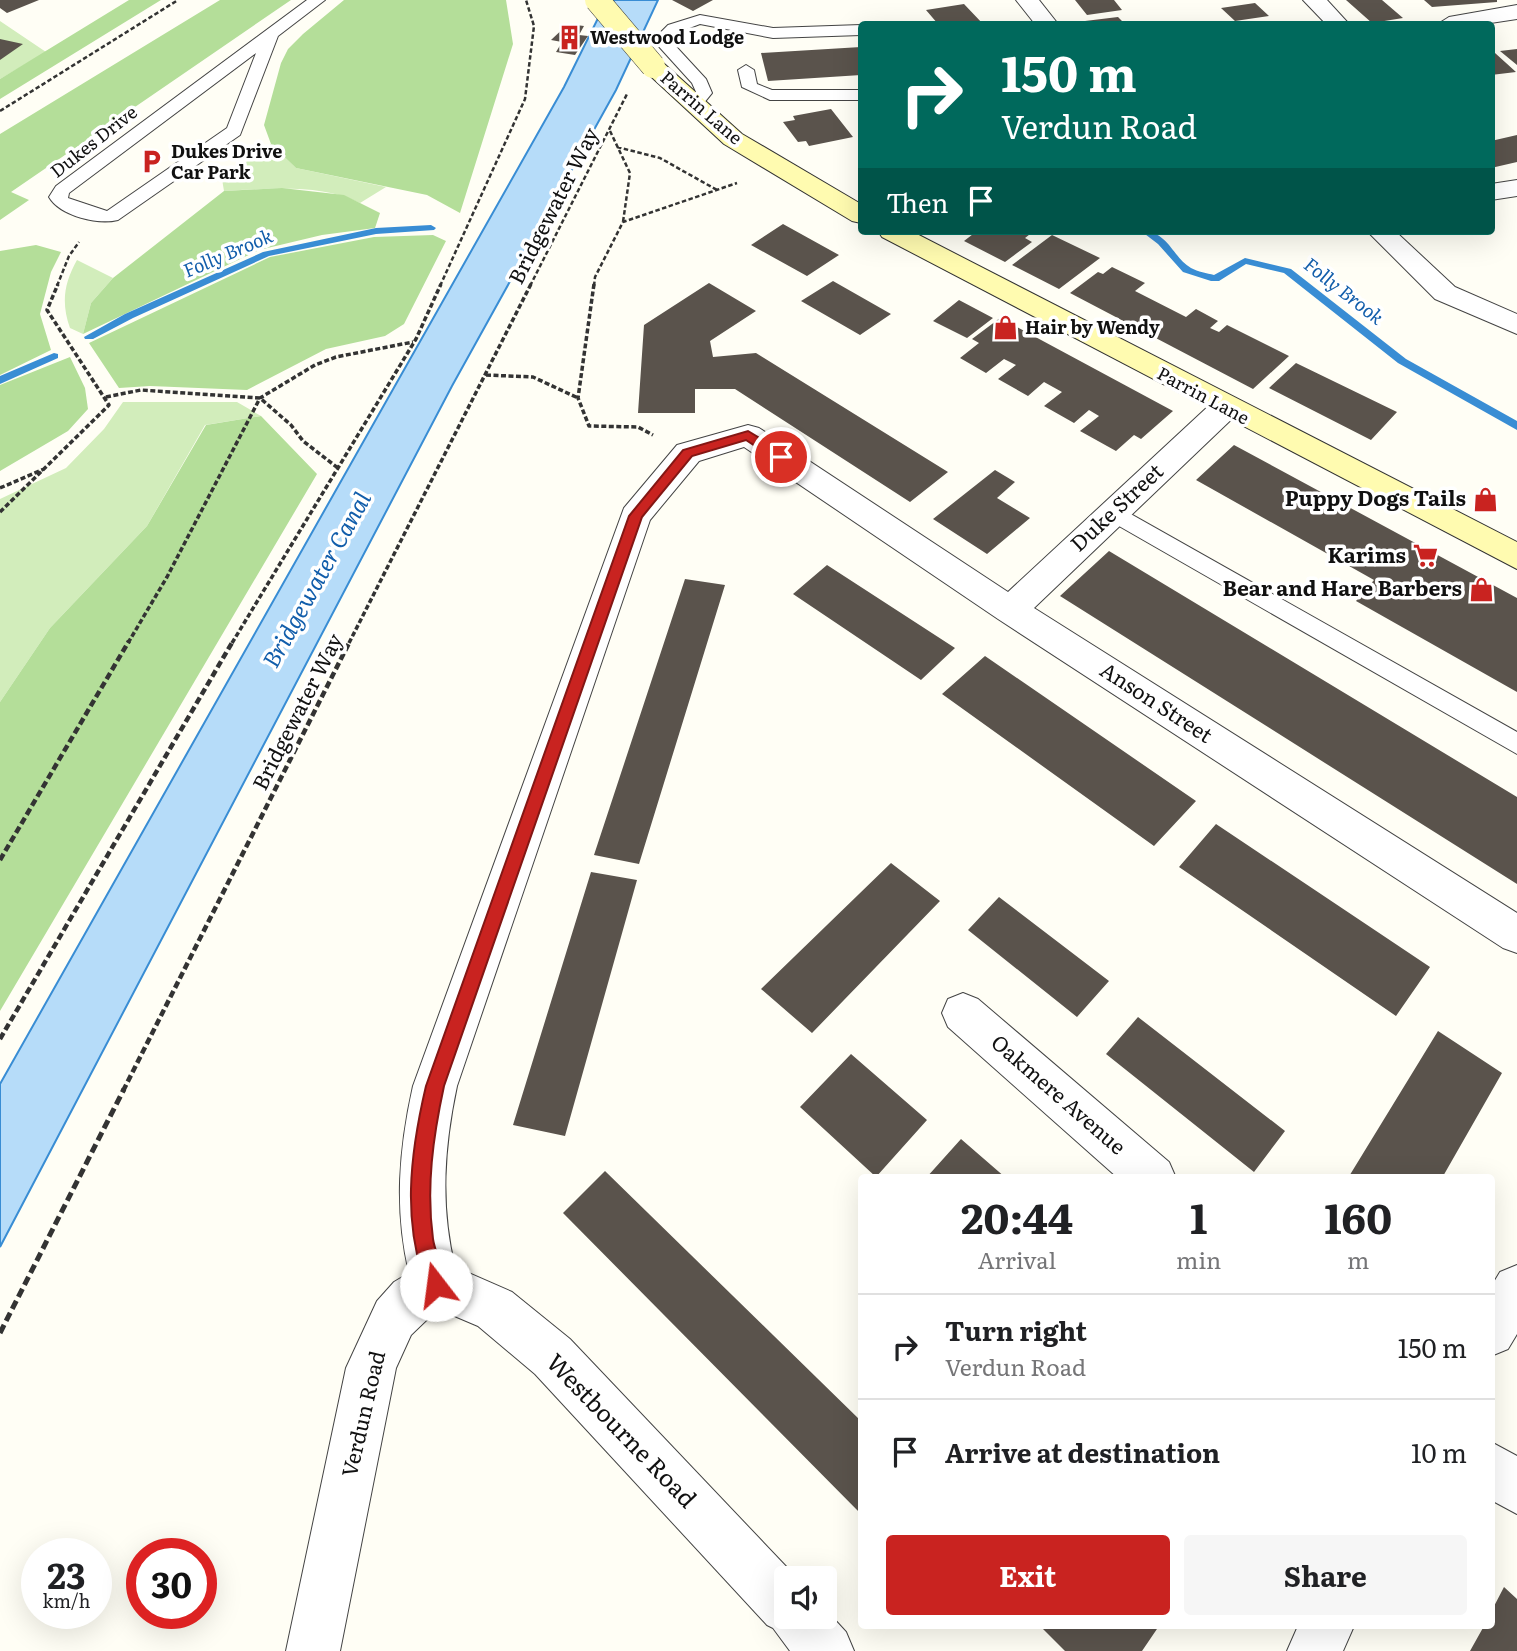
<!DOCTYPE html>
<html lang="en">
<head>
<meta charset="utf-8">
<style>
  :root { --surface:#fff; --page:#f6f6f6; --text:#202124; --muted:#757577; --line:#e0e0e0; --accent:#c92320 }
  body { margin:0; font-family:Literata,serif; background:var(--page); color:var(--text); height:100vh; display:flex; flex-direction:column; font-size:26px; white-space:nowrap }
  * { box-sizing:border-box; margin:0 }
  p { font-size:23px; color:var(--muted) }
  .icon { flex:none; width:38px; height:38px; fill:none; stroke:currentColor; stroke-width:2; stroke-linecap:round; stroke-linejoin:round }
  .map { position:relative; flex:1; overflow:hidden }
  .side { position:absolute; left:858px; top:1174px; width:637px; height:455px; display:flex; flex-direction:column; background:var(--surface); border-radius:7px; box-shadow:0 7px 28px #0002 }
  .side>* { flex:none }
  .top-card { position:absolute; left:858px; top:21px; width:637px; height:214px; border-radius:7px; box-shadow:0 7px 28px #0002; background:#00695c; color:#fff; overflow:hidden }
  .tools { position:absolute; left:774px; top:1566px; display:grid; gap:14px }
  .tools a { display:grid; place-items:center; width:63px; height:63px; border-radius:7px; background:var(--surface); box-shadow:0 7px 28px #0002; font-size:35px }
  .speed { position:absolute; left:21px; top:1538px; display:flex; gap:14px; font-size:35px; font-weight:700; text-align:center }
  .speed>* { display:grid; place-content:center; width:91px; height:91px; border-radius:50%; background:var(--surface); box-shadow:0 7px 28px #0002; line-height:1 }
  .speed small { font-size:18px; font-weight:400 }
  .speed .limit { border:10px solid #d22; background:#fff; color:#111 }
  .pin { position:absolute; display:grid; place-items:center; width:60px; height:60px; color:#fff; margin:-30px; border:4px solid #fff; border-radius:50%; box-shadow:0 2px 7px #0007 }
  .me { position:absolute; width:77px; margin:-38px; rotate:345deg; stroke-linejoin:round; filter:drop-shadow(0 0 5px #0008) }
  .turn { display:flex; align-items:center; gap:24px; height:147px; padding:0 28px; font-size:32px }
  .turn .icon { width:91px; height:91px; stroke-width:2.5 }
  .turn b { display:block; font-size:49px; line-height:60px }
  .then { display:flex; align-items:center; height:66px; padding:0 28px; background:#0003; gap:14px; font-size:26px }
  .eta { display:flex; justify-content:space-evenly; align-items:center; height:119px; text-align:center }
  .eta b { font-size:42px; font-weight:700; line-height:49px }
  .button { display:flex; gap:14px; margin-top:auto; padding:14px 28px }
  .button a { flex:1; height:80px; border-radius:7px; background:var(--accent); color:#fff; font-size:28px; font-weight:700; line-height:80px; text-align:center }
  .button a+a { background:var(--page); color:var(--text) }
  ul { padding:0; list-style:none }
  li { display:flex; align-items:center; gap:21px; height:105px; padding:0 28px; border-top:2px solid var(--line) }
  li div { flex:1 }
  li b { display:block; font-size:26px }
  li em { font-style:normal }
  .map>svg:first-child { display:block }
</style>
</head>
<body>
<div class="map">
<svg width="1517" height="1651" viewBox="0 0 1517 1651">
  <rect width="100%" height="100%" fill="#fffef5"/>
  <path fill="#d2edbb" d="M0,21L46,52L0,79Z
    M271,144L296,168L386,187L360,203C319,183 268,189 224,191L222,179Z
    M77,260L113,278L91,303L83,334L70,328C61,303 64,283 77,260Z
    M123,402H237L261,416L205,425L147,526L50,628L0,702V499L66,468L104,429Z"/>
  <path fill="#b4de99" d="M129,0H161L0,99V79Z
    M220,0H291L11,192L29,200L0,220V134Z
    M344,0H506L513,44L460,213L427,195L296,168L271,144L264,125L281,63L288,49L303,34Z
    M282,188L344,195L380,213L375,228L322,235L259,250L83,334L91,303L113,278L224,191Z
    M433,235L446,241L404,324L385,336L326,349L247,390L150,386L119,388L89,343L270,257L374,237Z
    M36,245L61,252L51,272L40,314L51,350L0,375V251Z
    M70,357L85,388L88,409L68,431L0,471V385Z
    M261,416L317,474L0,1011V702L50,628L147,526L206,425Z"/>
  <path fill="#b6dcf9" stroke="#398dd4" stroke-width="2" d="M607,0H658L616,90L452,386L0,1247V1084L564,87Z"/>
  <g fill="none" stroke-linecap="round" stroke-linejoin="round">
    <path fill="#398dd4" fill-rule="evenodd" d="M431,225L436,228L434,230L376,234L269,256L133,318L93,339H85L84,337L125,314L263,252L376,228Z
      M1141,231C1169,231 1172,257 1191,268C1198,272 1207,273 1214,275L1245,258L1291,269L1406,359L1517,421V430L1398,363L1284,273L1246,264L1219,281H1211L1183,272L1158,244Z
      M54,353L58,354V358L0,384V376Z"/>
  </g>
  <path fill="#5a534c" d="M0,0H39L7,13L0,8Z
    M672,0H713L693,11Z
    M1075,0H1114L1122,10L1087,15Z
    M1346,0H1382L1403,18L1372,23Z
    M1424,0H1497V2L1432,7Z
    M1255,3L1269,16L1235,21L1221,8Z
    M964,4L983,24H938L926,10Z
    M1118,17L1125,24H1087L1085,21Z
    M568,24L584,26L579,35L588,36L575,55L556,52L562,42L551,40Z
    M0,39L23,44L0,60Z
    M861,47V75L768,81L761,53Z
    M1517,49V65L1500,51Z
    M1491,53H1495L1516,72L1491,75Z
    M831,109L853,137L809,146L806,141L798,142L783,122L795,120L793,116Z
    M1517,135V162L1491,168V141Z
    M783,224L839,255L807,276L751,245Z
    M977,231H1034L1025,238L1032,242L1005,262L964,241Z
    M1052,235L1100,258L1059,289L1012,265Z
    M1112,267L1145,283L1135,291L1186,317L1196,309L1218,321L1210,328L1219,332L1227,325L1289,356L1253,389L1070,293L1098,272L1103,274Z
    M833,281L891,314L860,335L801,301Z
    M709,283L756,311L710,341L713,357L756,353L948,472L910,502L735,389H695V413H638L644,325Z
    M959,300L993,318L967,338L933,321Z
    M1000,318L1173,411L1141,439L1134,435L1116,451L1080,431L1099,416L1089,410L1074,423L1044,406L1062,392L1044,382L1028,396L998,379L1016,365L1004,359L986,373L960,358L979,343L972,339Z
    M1296,363L1397,412L1371,440L1269,388Z
    M1234,445L1517,598V692L1356,601L1374,580L1196,480Z
    M995,470L1015,482L997,498L1030,518L987,554L933,519Z
    M1109,551L1517,797V884L1060,596Z
    M827,565L955,648L921,680L793,594Z
    M685,579L725,585L639,864L594,855Z
    M985,656L1196,801L1154,846L942,694Z
    M1216,824L1430,967L1396,1016L1179,867Z
    M891,863L940,901L812,1033L761,989Z
    M591,872L637,880L565,1136L513,1125Z
    M999,897L1109,981L1077,1017L968,930Z
    M1138,1017L1285,1131L1254,1172L1106,1054Z
    M1438,1031L1502,1073L1442,1178H1348Z
    M851,1054L927,1120L876,1177L800,1107Z
    M961,1139L1006,1178H926Z
    M605,1171L861,1421V1514L563,1213Z
    M1504,1587L1517,1599V1651H1470L1484,1626H1491V1612Z
    M1040,1626H1159L1142,1651H1065Z"/>
  <g fill="none" stroke-linecap="round" stroke-linejoin="round">
    <defs>
      <path id="lane" d="M307,0H325L278,36L240,135L118,220C98,225 60,216 49,197L56,186ZM256,53L227,128L107,211L68,198L69,193Z
        M700,15L773,28L861,25V35L773,38L700,24L679,32L670,40L706,79L712,93L699,109L693,110L685,105L696,92L692,83L653,40L668,25Z
        M746,65L754,70L757,84L772,90H861V100H770L742,87L738,70Z
        M1113,504L1517,732V754L1105,518L1102,512L1105,506Z"/>
      <path id="street" d="M1016,0H1039L1058,24H1035Z
        M1303,0H1327L1349,24H1326Z
        M1517,5V19L1484,24H1438L1449,17Z
        M1517,180V196L1491,200V184Z
        M1367,231H1395L1455,287L1517,314V334L1435,299Z
        M1225,398L1236,401L1240,408L1236,415L1034,608L1517,913V953L1503,948L998,619L744,447L699,461L650,520L457,1086C444,1147 440,1206 455,1267L512,1292L570,1339L797,1578H786V1617H824V1608L846,1632L854,1651H790L773,1628L767,1625L535,1374L478,1326L438,1309L411,1335L396,1368L340,1651H286L346,1368L377,1301L394,1282L409,1273C394,1209 399,1149 413,1086L624,508L677,445L748,425L759,428L1008,592L1214,401Z
        M963,993L978,999L1169,1162L1176,1178H1118L948,1027L942,1013L948,999Z
        M1517,1265V1334L1508,1349L1491,1356V1287L1500,1272Z
        M1491,1442L1517,1456V1514L1491,1500Z
        M1298,1626H1354L1343,1651H1287Z"/>
      <path id="secondary" d="M653,59L661,61L742,134L861,204V223L852,221L724,144L645,71L641,66L645,61Z
        M878,231H911L1517,542V569L882,237Z"/>
    </defs>
    <use href="#lane" stroke="#444" stroke-width="2"/>
    <use href="#street" stroke="#444" stroke-width="2"/>
    <use href="#secondary" stroke="#333" stroke-width="2"/>
    <path stroke="#333" stroke-width="2.5" stroke-dasharray="4.5 2.5" stroke-linecap="butt" d="M0,111L178,0
      M610,131L630,173L623,222
      M617,147L660,158L717,190
      M57,286L69,256L79,242
      M440,286L525,99L534,26L526,0
      M530,286L627,94
      M594,286L595,277L623,222L737,183"/>
    <path stroke="#333" stroke-width="3.5" stroke-dasharray="5 2.5" stroke-linecap="butt" d="M594,284L578,398L589,426L638,427L653,435
      M486,375L533,377L578,398
      M106,397L141,390L260,398L291,425L303,441L338,468
      M0,488L44,469
      M0,512L109,405L47,310L58,284
      M128,643L167,577L260,398L315,365L336,357L413,342
      M232,643L416,339L441,284
      M349,643L531,284"/>
    <path stroke="#333" stroke-width="4.5" stroke-dasharray="7 3.5" stroke-linecap="butt" d="M0,860L129,641
      M0,1039L233,641
      M123,1091L350,641"/>
    <path stroke="#333" stroke-width="5" stroke-dasharray="9 4.5" stroke-linecap="butt" d="M0,1333L124,1089"/>
    <use href="#lane" fill="#fff" fill-rule="evenodd"/>
    <use href="#street" fill="#fff" fill-rule="evenodd"/>
    <use href="#secondary" fill="#fffbb0" fill-rule="evenodd"/>
    <defs>
      <path id="secondary-bridge" d="M597,0L653,66"/>
    </defs>
    <use href="#secondary-bridge" stroke="#333" stroke-width="25" stroke-linecap="butt"/>
    <use href="#secondary-bridge" stroke="#fffbb0" stroke-width="24"/>
  </g>
  <path fill="#c92320" stroke="#831715" stroke-width="2" d="M748,431L786,454V460H776L746,440L692,456L642,517L444,1086C433,1137 426,1187 433,1239C435,1255 449,1276 443,1292L436,1295L429,1292C401,1225 410,1154 426,1086L629,516L683,450Z"/>
  <defs>
    <symbol id="building-bare" viewBox="-9 -9 18 18"><path d="M-4-6H4V6H1V3H-1V6H-4ZM-2.5-4.3h1.7v1.8h-1.7ZM.8-4.3h1.7v1.8H.8ZM-2.5-1h1.7V.8h-1.7ZM.8-1h1.7V.8H.8Z" fill="#c92320" stroke="#fff" stroke-width="2.5" paint-order="stroke"/></symbol>
    <symbol id="parking-bare" viewBox="-9 -9 18 18"><path d="M-3.5-5.5H1a3.5 3.5 0 0 1 0 7H-1V5.5H-3.5ZM-1-3.4V-.6H.8a1.4 1.4 0 0 0 0-2.8Z" fill="#c92320" stroke="#fff" stroke-width="2.5" paint-order="stroke"/></symbol>
    <symbol id="shop-bare" viewBox="-9 -9 18 18"><path d="M-5-2.5h2.3a2.7 3.5 0 0 1 5.4 0H5L5.5 6h-11ZM-1.5-2.5h3a1.5 2.3 0 0 0-3 0Z" fill="#c92320" stroke="#fff" stroke-width="2.5" paint-order="stroke"/></symbol>
    <symbol id="supermarket-bare" viewBox="-9 -9 18 18"><path d="M-6-5.5h2.5l.6 2H6L4.5 2H-2.5L-4.4-4H-6ZM-1.5 3.2a1.3 1.3 0 1 0 .1 0ZM3 3.2a1.3 1.3 0 1 0 .1 0Z" fill="#c92320" stroke="#fff" stroke-width="2.5" paint-order="stroke"/></symbol>
  </defs>
  <g fill-rule="evenodd">
    <use href="#building-bare" x="552" y="20" width="35" height="35"/>
    <use href="#parking-bare" x="134" y="144" width="35" height="35"/>
    <use href="#shop-bare" x="988" y="310" width="35" height="35"/>
    <use href="#shop-bare" x="1468" y="482" width="35" height="35"/>
    <use href="#supermarket-bare" x="1408" y="538" width="35" height="35"/>
    <use href="#shop-bare" x="1464" y="572" width="35" height="35"/>
  </g>
  <g text-anchor="middle" stroke-width="7" stroke-linejoin="round" paint-order="stroke">
    <g font-size="18" font-weight="bold" fill="#111" stroke="#fff" text-anchor="start">
      <text x="590" y="44">Westwood Lodge</text>
      <text x="171" y="158">Dukes Drive<tspan x="171" dy="21">Car Park</tspan></text>
      <text x="1025" y="334">Hair by Wendy</text>
    </g>
    <g font-size="18" fill="#111" stroke="#fff">
      <text transform="translate(701 108) rotate(41)" y="6">Parrin Lane</text>
      <text transform="translate(94 142) rotate(-38)" y="6">Dukes Drive</text>
      <text transform="translate(1203 396) rotate(28)" y="6">Parrin Lane</text>
    </g>
    <g font-size="19" font-style="italic" fill="#125eab" stroke="#fff">
      <text transform="translate(228 253) rotate(-23)" y="7">Folly Brook</text>
      <text transform="translate(1344 291) rotate(38)" y="7">Folly Brook</text>
    </g>
    <g font-size="21" fill="#111" stroke="#fff">
      <text transform="translate(554 206) rotate(-63)" y="7">Bridgewater Way</text>
      <text transform="translate(1117 508) rotate(-43)" y="7">Duke Street</text>
      <text transform="translate(1156 703) rotate(33)" y="7">Anson Street</text>
      <text transform="translate(298 712) rotate(-63)" y="7">Bridgewater Way</text>
      <text transform="translate(1058 1095) rotate(41)" y="7">Oakmere Avenue</text>
      <text transform="translate(364 1414) rotate(-77)" y="7">Verdun Road</text>
    </g>
    <g font-size="21" font-weight="bold" fill="#111" stroke="#fff" text-anchor="end">
      <text x="1466" y="506">Puppy Dogs Tails</text>
      <text x="1406" y="563">Karims</text>
      <text x="1462" y="596">Bear and Hare Barbers</text>
    </g>
    <g font-size="23" font-style="italic" fill="#125eab" stroke="#fff">
      <text transform="translate(317 580) rotate(-61)" y="8">Bridgewater Canal</text>
    </g>
    <g font-size="24" fill="#111" stroke="#fff">
      <text transform="translate(621 1431) rotate(46)" y="8">Westbourne Road</text>
    </g>
  </g>
</svg>
<div class="tools">
<a><svg class="icon" aria-label="sound" viewBox="0 0 24 24"><path d="M4 9h4l5-4v14l-5-4H4zM17 9q2 3 0 6"/></svg></a>
</div>
<div class="speed"><div>23<small>km/h</small></div><div class="limit">30</div></div>
<div class="pin" style="left:781px;top:457px;background:#d93025"><svg class="icon" aria-label="arrive" viewBox="0 0 24 24"><path d="M6 21V4h12l-3 4 3 4H6"/></svg></div>
<svg class="me" style="left:436px;top:1285px" viewBox="-20 -20 40 40"><circle r="19" fill="#fff"/><path d="M0-13L10 11 0 6-10 11z" fill="#c92320"/></svg>
<div class="top-card">
<div class="turn"><svg class="icon" aria-label="right" viewBox="0 0 24 24"><path d="M7 20v-9h11M14 6l5 5-5 5"/></svg><div><b>150 m</b>Verdun Road</div></div>
<div class="then">Then<svg class="icon" aria-label="arrive" viewBox="0 0 24 24"><path d="M6 21V4h12l-3 4 3 4H6"/></svg></div>
</div>
<section class="side">
<div class="eta">
<div><b>20:44</b><p>Arrival</p></div>
<div><b>1</b><p>min</p></div>
<div><b>160</b><p>m</p></div>
</div>
<ul>
<li><svg class="icon" aria-label="right" viewBox="0 0 24 24"><path d="M7 20v-9h11M14 6l5 5-5 5"/></svg><div><b>Turn right</b><p>Verdun Road</p></div><em>150 m</em></li>
<li><svg class="icon" aria-label="arrive" viewBox="0 0 24 24"><path d="M6 21V4h12l-3 4 3 4H6"/></svg><div><b>Arrive at destination</b></div><em>10 m</em></li>
</ul>
<div class="button"><a>Exit</a><a>Share</a></div>
</section>
</div>
</body>
</html>
